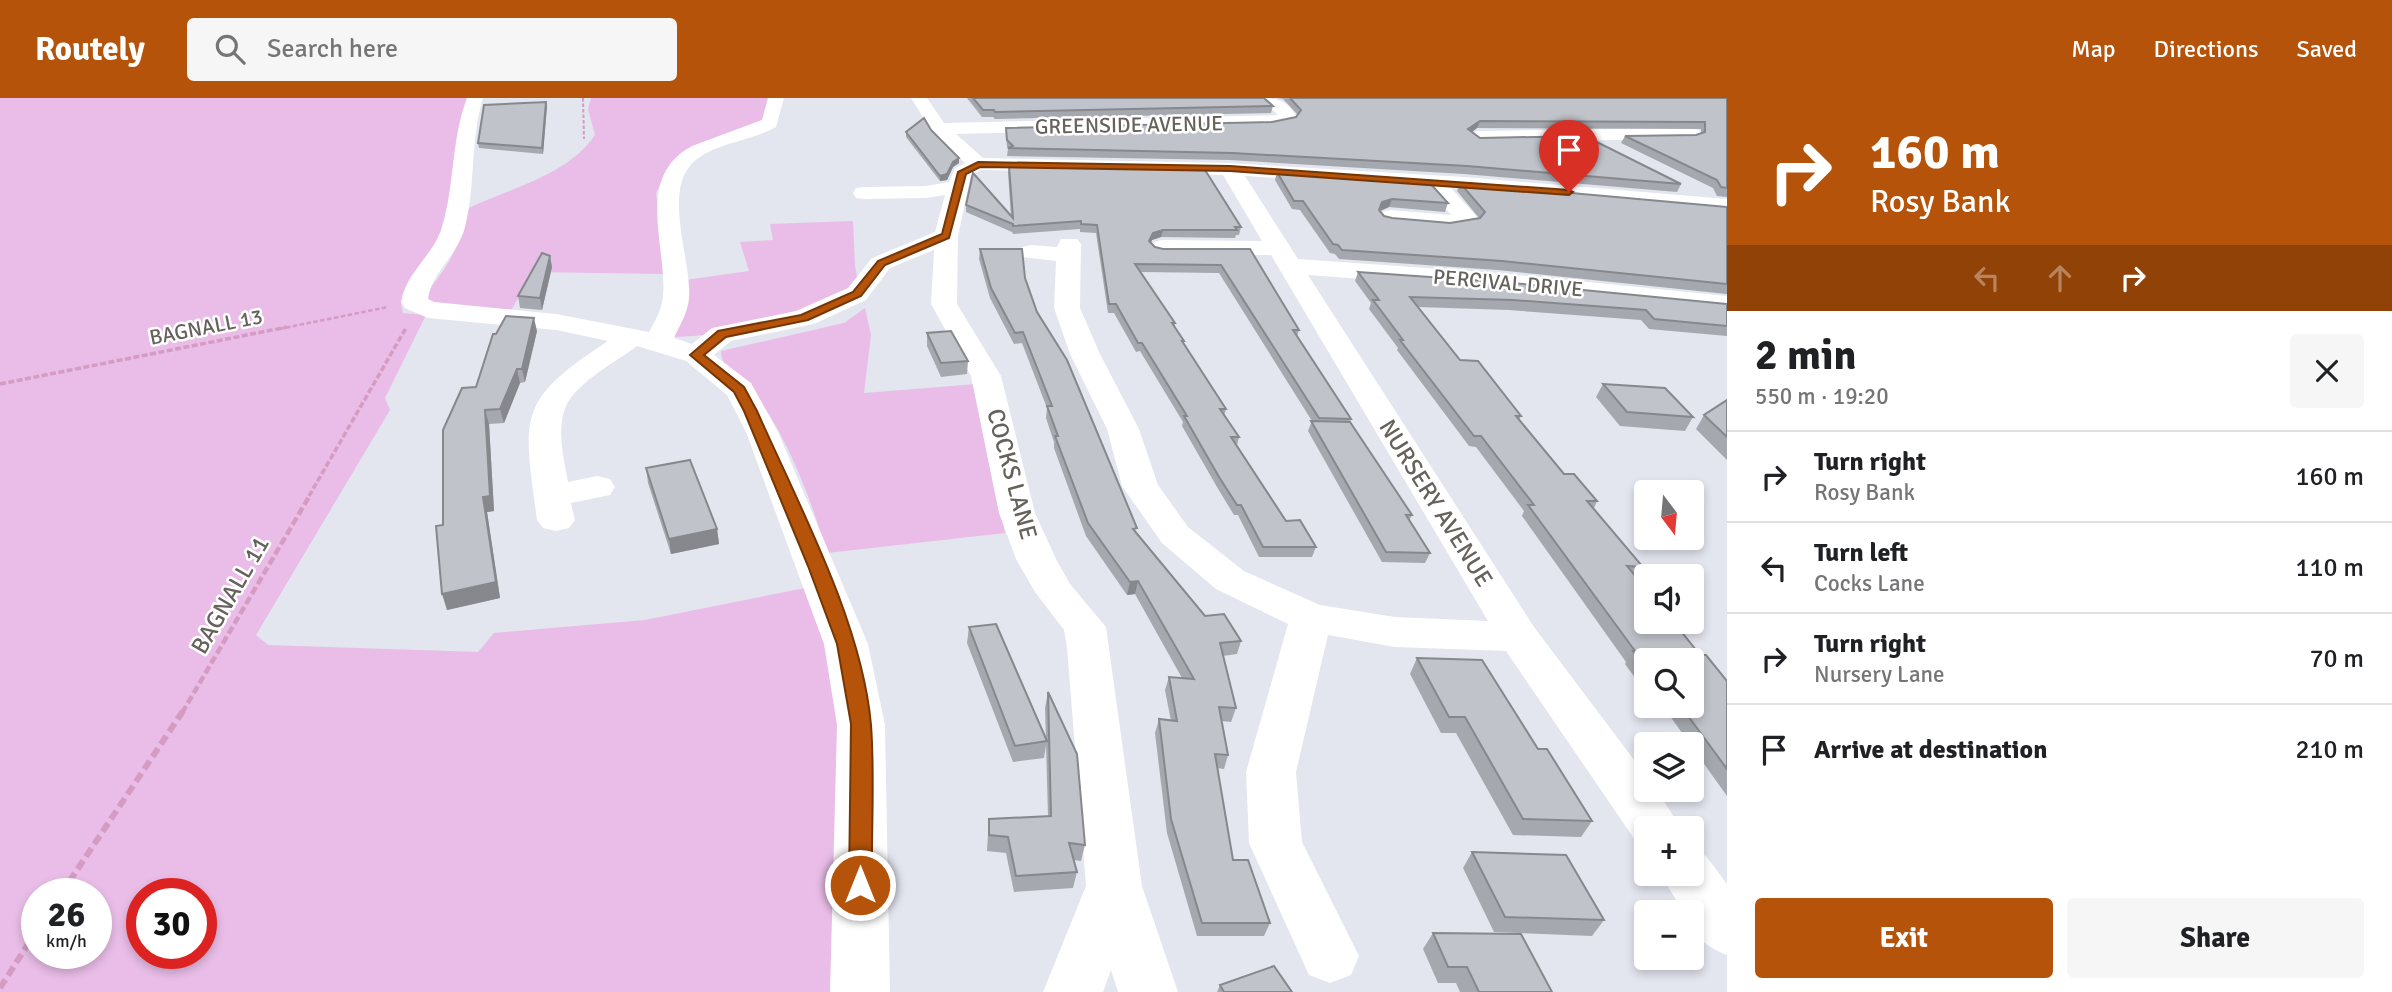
<!DOCTYPE html>
<html lang="en">
<head>
<meta charset="utf-8">
<style>
  :root { --surface:#fff; --page:#f6f6f6; --text:#202124; --muted:#757577; --line:#e0e0e0; --accent:#b45309 }
  body { margin:0; font-family:Signika,sans-serif; background:var(--page); color:var(--text); height:100vh; display:flex; flex-direction:column; font-size:26px; white-space:nowrap }
  * { box-sizing:border-box; margin:0 }
  p { font-size:23px; color:var(--muted) }
  .icon { flex:none; width:38px; height:38px; fill:none; stroke:currentColor; stroke-width:2; stroke-linecap:round; stroke-linejoin:round }
  .map { position:relative; flex:1; overflow:hidden }
  .side { display:flex; flex-direction:column; background:var(--surface); width:665px }
  .side>* { flex:none }
  .guide { background:#b45309; color:#fff; overflow:hidden }
  .needle { width:46px; rotate:164deg }
  .controls { position:absolute; left:1634px; top:382px; display:grid; gap:14px }
  .controls a { display:grid; place-items:center; width:70px; height:70px; border-radius:7px; background:var(--surface); box-shadow:0 4px 10px #0003; font-size:35px }
  .speed { position:absolute; left:21px; top:780px; display:flex; gap:14px; font-size:35px; font-weight:700; text-align:center }
  .speed>* { display:grid; place-content:center; width:91px; height:91px; border-radius:50%; background:var(--surface); box-shadow:0 4px 10px #0003; line-height:1 }
  .speed small { font-size:18px; font-weight:400 }
  .speed .limit { border:10px solid #d22; background:#fff; color:#111 }
  .pin { position:absolute; display:grid; place-items:center; width:60px; height:60px; color:#fff; margin:-72px -30px; border-radius:50% 50% 50% 0; rotate:-45deg; box-shadow:0 0 7px #0007 }
  .pin .icon { rotate:45deg }
  .me { position:absolute; width:77px; margin:-38px; rotate:0deg; stroke-linejoin:round; filter:drop-shadow(0 0 5px #0008) }
  .turn { display:flex; align-items:center; gap:24px; height:147px; padding:0 28px; font-size:32px }
  .turn .icon { width:91px; height:91px; stroke-width:2.5 }
  .turn b { display:block; font-size:49px; line-height:60px }
  .lanes { display:flex; align-items:center; height:66px; padding:0 28px; background:#0003; justify-content:center; gap:35px; direction:ltr }
  .lanes .off { opacity:.35 }
  .round { display:grid; place-items:center; flex:none; width:74px; height:74px; border-radius:7px; background:var(--page) }
  .head { display:flex; align-items:center; justify-content:space-between; height:119px; padding:0 28px }
  h1 { font-size:42px; font-weight:800; line-height:52px }
  .action { display:flex; gap:14px; margin-top:auto; padding:14px 28px }
  .action a { flex:1; height:80px; border-radius:7px; background:var(--accent); color:#fff; font-size:28px; font-weight:800; line-height:80px; text-align:center }
  .action a+a { background:var(--page); color:var(--text) }
  ul { padding:0; list-style:none }
  li { display:flex; align-items:center; gap:21px; height:91px; padding:0 28px; border-top:2px solid var(--line) }
  li div { flex:1 }
  li b { display:block; font-size:26px }
  li em { font-style:normal }
  header { display:flex; align-items:center; gap:42px; box-sizing:border-box; height:98px; padding:0 35px; background:var(--accent); color:#fff }
  header strong { font-size:33px }
  nav { display:flex; gap:38px; margin-inline-start:auto; font-size:24px }
  .search { width:490px; height:63px; background:var(--page); display:flex; align-items:center; gap:18px; box-sizing:border-box; padding:0 24px; border-radius:7px; color:var(--muted); font-size:26px }
  main { display:flex; flex:1; min-height:0 }
  .map>svg:first-child { display:block }
</style>
</head>
<body>
<header>
<strong>Routely</strong>
<div class="search"><svg class="icon" aria-label="search" viewBox="0 0 24 24"><circle cx="10" cy="10" r="6"/><path d="M15 15l6 6"/></svg>Search here</div>
<nav><a>Map</a><a>Directions</a><a>Saved</a></nav>
</header>
<main>
<div class="map">
<svg width="1727" height="894" viewBox="0 0 1727 894">
  <rect width="100%" height="100%" fill="#e3e5ef"/>
  <path fill="#e9bde7" fill-rule="evenodd" d="M0,0H470L444,141L405,194L401,206L403,215L426,217L385,300L390,312L256,537L268,547L478,554L494,535L645,522L815,488L845,647L837,894H0ZM37,796H96V856H37ZM142,796H201V856H142Z
    M591,0H769L763,24L667,73L656,95L666,176L533,174L509,216L437,209L423,199C450,166 459,151 469,110C511,90 568,77 595,37L588,11Z
    M853,123L855,168L859,188C810,214 732,238 675,239L670,234L686,182L749,173L740,144L773,142L770,126Z
    M865,210L871,237L864,295L977,286L1005,435L827,455C811,401 791,349 760,302C749,284 722,276 721,253L844,225Z"/>
  <g fill="none" stroke-linecap="round" stroke-linejoin="round">
    <path stroke="#d59bc3" stroke-width="2" stroke-dasharray="3.5 2" stroke-linecap="butt" d="M583,0L584,41"/>
    <path stroke="#d59bc3" stroke-width="2.5" stroke-dasharray="4.5 2.5" stroke-linecap="butt" d="M279,231L388,209"/>
    <path stroke="#d59bc3" stroke-width="3.5" stroke-dasharray="6 2.5" stroke-linecap="butt" d="M0,286L287,229
      M309,398L406,230"/>
    <path stroke="#d59bc3" stroke-width="4.5" stroke-dasharray="8 3.5" stroke-linecap="butt" d="M182,615L310,397"/>
    <path stroke="#d59bc3" stroke-width="6" stroke-dasharray="10 5" stroke-linecap="butt" d="M61,796L183,613
      M0,890L37,832"/>
    <path fill="#fff" fill-rule="evenodd" d="M467,0H483C470,42 476,87 465,129C458,157 431,175 428,201L434,204L556,216L649,234C655,223 662,211 663,198C667,147 634,79 692,48L762,22L768,0H784L776,29C752,43 720,44 697,61C660,89 692,161 689,200C688,214 680,227 674,240L692,246L712,230L796,213L848,190L872,160L935,134L945,97L926,100L864,101L856,100L853,95L856,90L864,89L926,88L949,84L955,70L965,65L933,35L911,0H927L944,25L1278,17L1259,0C1278,0 1288,2 1297,20L1294,24L1270,29L956,36L983,60L1230,65L1464,79L1727,101V115L1451,90L1479,121L1476,126L1447,131L1390,126L1382,124L1379,119L1382,114L1390,112L1451,117L1426,89L1245,78L1298,161L1498,175L1727,198V214L1498,191L1308,177L1534,529L1647,679V691H1656L1681,730H1647V749L1637,745L1506,553L1395,549L1328,537L1296,674L1302,744L1359,858L1351,877L1330,885L1309,877L1249,745L1246,674L1288,526L1216,491L1162,445L1122,388L1107,331L1070,256L1054,210L1056,163L1022,159L1019,154L1022,149L1031,147L1057,149L1061,141H1077L1081,146L1080,210L1100,256L1139,331L1158,387L1188,429L1244,473L1320,507L1395,519L1488,523L1271,157L1162,156L1154,154L1150,149L1154,144L1162,142L1262,143L1223,77L981,72L971,77L958,138L957,206L1001,278L1035,415L1056,461L1070,486L1106,529L1142,788L1178,894H1118L1111,872L1103,894H1043L1086,788L1067,550L1064,532L1035,494L1016,461L999,415L971,278L931,206L934,152L890,170L866,202L814,226L731,243L714,257L751,285L778,334L868,546L885,627L890,894H830L837,627L824,546L746,334L727,297L686,263L637,248C617,263 576,285 566,308C556,330 564,362 568,384L597,378L610,381L615,389L610,397L571,405L575,422L569,430L556,433L543,430L537,422C523,318 516,303 608,243L556,232L428,220L405,210L401,204C406,174 434,157 442,129C455,86 451,42 467,0Z
      M1692,30L1699,32L1701,36L1699,40L1477,45L1468,39L1477,33Z
      M1692,753L1706,758L1727,786V857C1706,849 1692,838 1692,814H1683L1660,775H1692Z"/>
  </g>
  <path fill="#a5a8ae" d="M967,0H1264L1273,8L1271,15L995,21L993,19H982Z
    M1277,0H1727V99L1717,98L1713,90L1621,45L1625,38L1696,37L1701,35V31L1477,30L1472,34L1480,40L1681,86L1677,94L1464,76L1230,62L1007,58L1008,51L1007,49L1006,38V30L1272,24L1296,19L1298,17L1283,1Z
    M546,4L547,8L543,56L479,50L478,45Z
    M931,32L959,65L953,69L947,82L940,83L906,39V34Z
    M1009,68L1241,129L1239,137H1236L1235,140L1161,139L1152,142L1151,144L1155,149L1163,151H1250L1299,232L1297,238L1351,321L1350,325L1412,417L1409,423L1430,455L1425,465L1382,464L1308,333L1312,323L1219,175L1141,174L1175,225V229L1184,243V246L1226,311L1224,318L1239,339L1237,347L1286,423L1316,449L1312,459H1259L1238,417H1234L1217,389L1182,328L1183,324L1140,253L1136,254L1114,215H1108L1096,135L1080,134V131L1013,136L1012,134L966,114V107L1011,119L1008,75Z
    M1277,74L1448,105L1445,114L1389,109L1380,113L1384,118L1392,120L1450,125L1479,120L1457,93L1460,85L1727,109V196L1498,172L1339,161L1335,156L1330,155L1300,112L1292,111L1275,82Z
    M980,151L1025,180L1037,214L1136,434L1205,518L1241,543L1237,556L1223,558L1236,610L1231,624L1222,623L1228,657L1224,671L1217,670L1233,762L1270,825L1264,838H1197L1167,735L1155,635L1159,621L1171,623L1165,592L1169,579L1182,580L1135,496L1127,497L1086,438L1054,350V344L1046,320L1047,310L1022,245L1014,246L990,200L979,161Z
    M552,169L542,212L520,210L518,198Z
    M1358,174L1727,206V238L1649,231L1641,222L1509,212L1418,209L1460,262L1521,318L1519,322L1564,376L1597,403L1594,410L1643,469L1637,479L1700,557L1727,583V698L1692,649V646H1690L1662,607H1692L1647,562V596L1625,566L1626,564L1522,418L1524,413L1476,349L1469,348L1397,252L1398,250L1369,211L1371,205L1355,183Z
    M537,233L525,284L520,285L504,325L489,326L494,413L487,414L500,500L447,512L443,427L476,289L496,236Z
    M927,235L968,263L967,276L941,279L927,248Z
    M1603,286L1693,319L1685,333L1620,328L1596,299Z
    M1727,302V362L1696,331L1704,317Z
    M646,370L717,431L719,446L671,456L648,385Z
    M969,529L1046,642L1045,610L1048,594L1085,747L1081,763L1073,762L1077,774L1073,790L1014,794L1006,755L987,753L989,721L1048,718L1046,647L1044,660L1013,664L967,545Z
    M1417,560L1538,651L1592,723L1581,739L1513,737L1456,635H1441L1410,576Z
    M1472,754L1604,822L1592,838L1494,834L1463,770Z
    M1433,835L1552,894H1460L1456,885H1438L1423,851Z
    M1220,887L1292,894H1217Z"/>
  <path fill="#86888d" d="M546,4L547,8L543,56L542,50Z
    M1480,23L1477,30L1466,38L1468,31Z
    M959,60V65L953,69L947,82L940,83V78L953,64Z
    M1392,101L1389,109L1380,113L1382,104Z
    M1163,132L1161,139L1152,142L1148,151L1149,143L1153,135Z
    M550,158L552,169L542,212L540,200Z
    M534,220L537,233L525,284L522,271Z
    M517,271L520,285L504,325L500,311Z
    M485,312L489,326L494,413L487,414L500,500L447,512L442,496L483,399Z
    M717,431L719,446L671,456L669,441Z
    M1138,483L1135,496L1127,497L1130,484Z"/>
  <path fill="#c0c3ca" stroke="#86888d" stroke-width="2" d="M973,0H1264L1273,8L995,14L994,12H983Z
    M1290,0H1727V90L1721,89L1717,82L1625,38L1696,37L1705,34V24L1480,23L1468,31L1480,40L1585,38L1681,86L1467,68L1232,55L1008,50L1013,48L1007,42L1006,30L1272,24L1296,19L1301,12Z
    M546,4L542,50L478,45L484,7Z
    M924,20L931,32L959,60L953,64L947,76L940,78L906,34Z
    M1009,68L1205,72L1241,129H1235L1237,132H1163L1153,135L1149,143L1155,149L1163,151H1250L1299,232H1293L1351,321L1319,320L1221,167L1135,166L1175,225H1172L1184,243H1182L1226,311H1220L1239,339H1231L1286,423L1300,422L1316,449H1263L1241,407H1237L1219,379L1184,318H1187L1142,245H1138L1116,206H1109L1097,127L1081,126V123L1013,128V126L966,107L973,75L1013,120Z
    M1277,74L1428,83L1448,105L1392,101L1382,104L1379,112L1384,118L1392,120L1450,125L1480,120L1485,114L1460,85L1727,109V186L1502,163L1342,152L1338,147L1333,146L1303,103H1294Z
    M980,151H1022L1025,180L1037,214L1067,262L1137,430L1133,431L1205,518L1224,516L1241,543L1220,545L1236,610L1219,609L1228,657L1215,656L1233,762H1248L1270,825H1202L1171,721L1159,621L1177,623L1169,579L1194,581L1138,483L1130,484L1088,425L1055,338H1058L1047,308H1052L1023,234L1015,235L991,190Z
    M542,155L550,158L540,200L518,198Z
    M1358,174L1502,184L1727,206V228L1654,221L1646,212L1513,202L1410,199L1460,262L1478,263L1521,318H1516L1564,376H1574L1597,403H1587L1643,469L1627,468L1647,492V523H1673L1700,557H1706L1727,583V671L1680,607H1692V562H1647V572L1633,553H1635L1528,407H1534L1481,338H1474L1400,242H1403L1373,202H1379Z
    M506,218L534,220L522,271H517L500,311L485,312L490,398L483,399L496,484L442,496L436,428L443,427V332L462,290L476,289L493,236H496Z
    M951,233L968,263L941,265L927,235Z
    M1603,286L1665,290L1693,319L1627,314Z
    M1727,302V339L1704,317Z
    M1311,323L1350,324L1412,417H1406L1430,455L1386,454Z
    M690,362L717,431L669,441L646,370Z
    M996,526L1047,643L1015,648L969,529Z
    M1417,560L1482,562L1538,651H1547L1592,723L1523,721L1465,619H1449Z
    M1048,594L1077,656L1085,747L1069,745L1077,774L1016,778L1008,739L989,737V721L1051,718Z
    M1472,754L1566,757L1604,822L1505,819Z
    M1433,835L1521,836L1552,894H1479L1467,869H1448Z
    M1274,868L1292,894H1224L1220,887Z"/>
  <path fill="#b45309" stroke="#753606" stroke-width="2" d="M978,64L1230,68L1569,92L1573,94L1569,97L1230,73L980,69L966,76L949,140L885,167L861,198L808,222L726,239L704,257L744,289L757,313C799,408 862,524 871,627C875,680 871,734 872,787L868,794L860,797L852,794L849,787L851,626L837,546L808,468L744,313L734,294L690,257L718,233L801,217L853,194L878,163L942,136L958,74Z"/>
  <g text-anchor="middle" stroke-width="5" stroke-linejoin="round" paint-order="stroke">
    <g font-size="21" fill="#65615b" stroke="#fff">
      <text transform="translate(1129 27) rotate(-1)" y="7">GREENSIDE AVENUE</text>
      <text transform="translate(1508 185) rotate(5)" y="7">PERCIVAL DRIVE</text>
      <text transform="translate(206 229) rotate(-11)" y="7">BAGNALL 13</text>
    </g>
    <g font-size="24" fill="#65615b" stroke="#fff">
      <text transform="translate(1012 376) rotate(75)" y="8">COCKS LANE</text>
      <text transform="translate(1436 405) rotate(58)" y="8">NURSERY AVENUE</text>
      <text transform="translate(230 497) rotate(-60)" y="8">BAGNALL 11</text>
    </g>
  </g>
</svg>
<div class="controls">
<a><svg class="needle" viewBox="-14 -14 28 28"><path d="M0-13l5 13h-10z" fill="#e53935"/><path d="M0 13l5-13h-10z" fill="#757577"/></svg></a>
<a><svg class="icon" aria-label="sound" viewBox="0 0 24 24"><path d="M4 9h4l5-4v14l-5-4H4zM17 9q2 3 0 6"/></svg></a>
<a><svg class="icon" aria-label="search" viewBox="0 0 24 24"><circle cx="10" cy="10" r="6"/><path d="M15 15l6 6"/></svg></a>
<a><svg class="icon" aria-label="layers" viewBox="0 0 24 24"><path d="M12 4l9 5-9 5-9-5zM3 14l9 5 9-5"/></svg></a>
<a>+</a>
<a>−</a>
</div>
<div class="speed"><div>26<small>km/h</small></div><div class="limit">30</div></div>
<div class="pin" style="left:1569px;top:94px;background:#d93025"><svg class="icon" aria-label="arrive" viewBox="0 0 24 24"><path d="M6 21V4h12l-3 4 3 4H6"/></svg></div>
<svg class="me" style="left:860px;top:787px" viewBox="-20 -20 40 40"><circle r="17" fill="#b45309" stroke="#fff" stroke-width="3"/><path d="M0-11L8 9 0 5-8 9z" fill="#fff"/></svg>
</div>
<section class="side">
<div class="guide">
<div class="turn"><svg class="icon" aria-label="right" viewBox="0 0 24 24"><path d="M7 20v-9h11M14 6l5 5-5 5"/></svg><div><b>160 m</b>Rosy Bank</div></div>
<div class="lanes"><svg class="icon off" aria-label="left" viewBox="0 0 24 24"><path d="M17 20v-9H6M10 6l-5 5 5 5"/></svg><svg class="icon off" aria-label="ahead" viewBox="0 0 24 24"><path d="M12 20V5M6 11l6-6 6 6"/></svg><svg class="icon" aria-label="right" viewBox="0 0 24 24"><path d="M7 20v-9h11M14 6l5 5-5 5"/></svg></div>
</div>
<div class="head"><div><h1>2 min</h1><p>550 m · 19:20</p></div><a class="round"><svg class="icon" aria-label="close" viewBox="0 0 24 24"><path d="M6 6l12 12M18 6L6 18"/></svg></a></div>
<ul>
<li><svg class="icon" aria-label="right" viewBox="0 0 24 24"><path d="M7 20v-9h11M14 6l5 5-5 5"/></svg><div><b>Turn right</b><p>Rosy Bank</p></div><em>160 m</em></li>
<li><svg class="icon" aria-label="left" viewBox="0 0 24 24"><path d="M17 20v-9H6M10 6l-5 5 5 5"/></svg><div><b>Turn left</b><p>Cocks Lane</p></div><em>110 m</em></li>
<li><svg class="icon" aria-label="right" viewBox="0 0 24 24"><path d="M7 20v-9h11M14 6l5 5-5 5"/></svg><div><b>Turn right</b><p>Nursery Lane</p></div><em>70 m</em></li>
<li><svg class="icon" aria-label="arrive" viewBox="0 0 24 24"><path d="M6 21V4h12l-3 4 3 4H6"/></svg><div><b>Arrive at destination</b></div><em>210 m</em></li>
</ul>
<div class="action"><a>Exit</a><a>Share</a></div>
</section>
</main>
</body>
</html>
